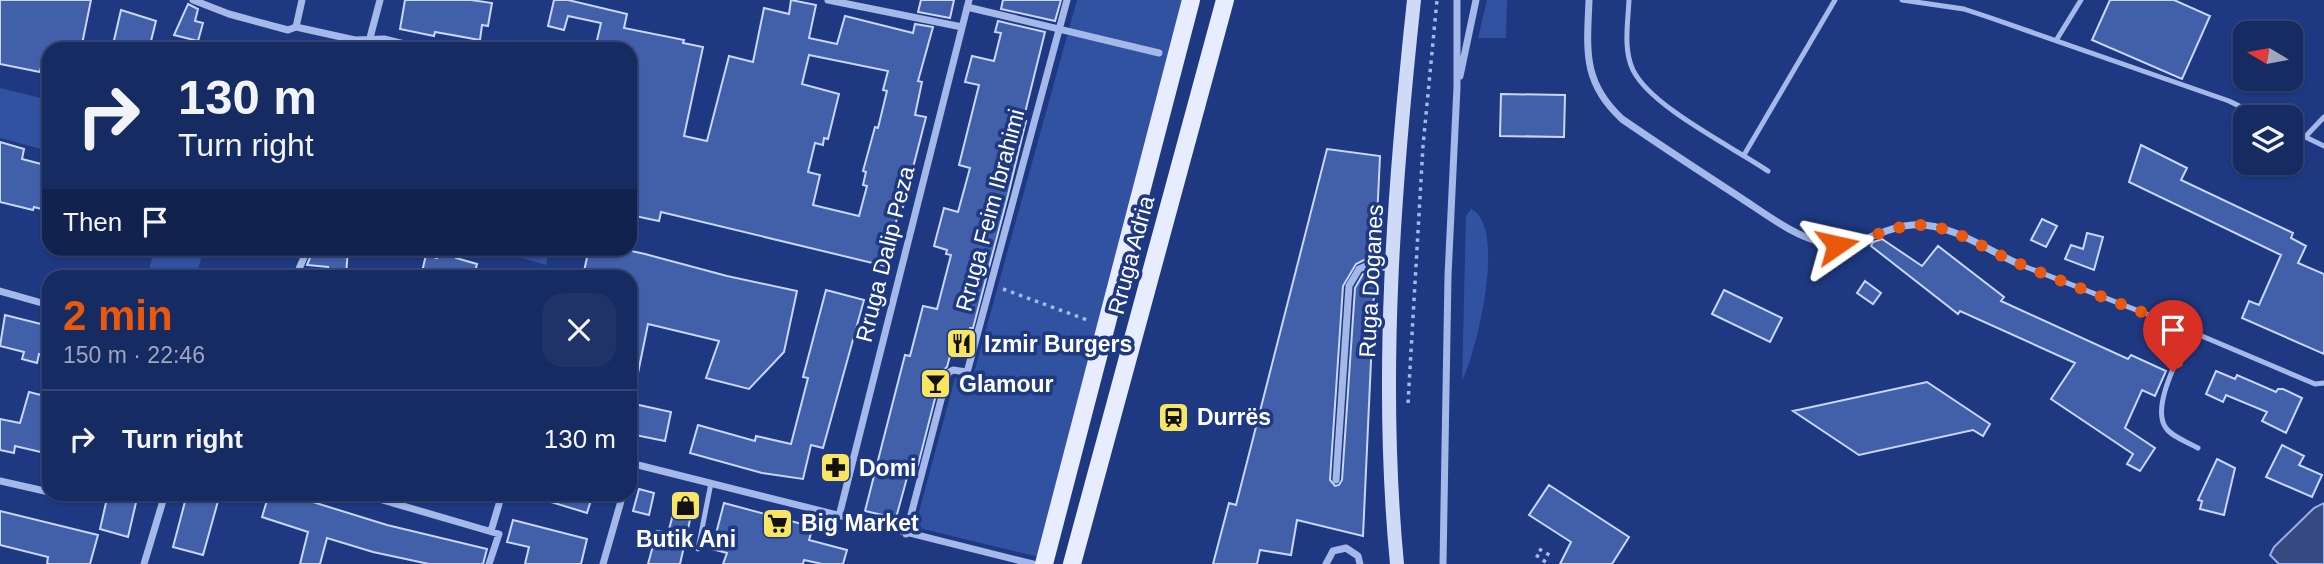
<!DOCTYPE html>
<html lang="en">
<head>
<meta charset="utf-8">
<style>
  :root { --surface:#162b62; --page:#1f3368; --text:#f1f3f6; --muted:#9ea7be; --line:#354777; --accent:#ea580c }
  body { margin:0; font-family:Arial,sans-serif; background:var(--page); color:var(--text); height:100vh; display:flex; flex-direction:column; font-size:26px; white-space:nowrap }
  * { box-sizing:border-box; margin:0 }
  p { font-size:23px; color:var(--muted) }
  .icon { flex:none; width:38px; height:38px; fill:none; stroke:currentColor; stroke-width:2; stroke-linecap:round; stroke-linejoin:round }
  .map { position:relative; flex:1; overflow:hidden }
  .side { position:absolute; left:42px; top:270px; width:595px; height:231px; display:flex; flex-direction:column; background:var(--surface); border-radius:21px; box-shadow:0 2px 5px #0004,0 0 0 2px var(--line) }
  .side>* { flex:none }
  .banner { position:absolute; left:42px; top:42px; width:595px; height:214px; border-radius:21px; box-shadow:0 2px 5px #0004,0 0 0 2px var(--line); background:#162b62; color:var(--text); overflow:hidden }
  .needle { width:46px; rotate:280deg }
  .fabs { position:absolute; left:2233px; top:21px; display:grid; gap:14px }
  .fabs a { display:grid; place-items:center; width:70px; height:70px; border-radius:14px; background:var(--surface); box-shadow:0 2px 5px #0004,0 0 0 2px var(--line); font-size:35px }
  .pin { position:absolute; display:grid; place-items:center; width:60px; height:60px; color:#fff; margin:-72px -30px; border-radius:50% 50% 50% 0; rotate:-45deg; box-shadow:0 0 7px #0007 }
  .pin .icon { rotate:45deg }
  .me { position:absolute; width:77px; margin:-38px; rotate:79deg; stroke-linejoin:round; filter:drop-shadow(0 0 5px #0008) }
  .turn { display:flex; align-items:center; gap:24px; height:147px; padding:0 21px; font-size:32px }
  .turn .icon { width:91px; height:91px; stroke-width:2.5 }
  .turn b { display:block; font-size:49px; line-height:60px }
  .then { display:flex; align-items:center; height:66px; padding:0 21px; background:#0003; gap:14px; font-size:26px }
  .round { display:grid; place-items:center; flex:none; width:74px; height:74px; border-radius:21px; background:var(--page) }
  .summary { display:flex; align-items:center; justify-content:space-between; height:119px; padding:0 21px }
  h1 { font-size:42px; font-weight:700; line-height:52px; color:var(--accent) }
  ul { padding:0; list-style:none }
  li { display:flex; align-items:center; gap:21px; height:98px; padding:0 21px; border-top:2px solid var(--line) }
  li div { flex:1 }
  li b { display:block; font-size:26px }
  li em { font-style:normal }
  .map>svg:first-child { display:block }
</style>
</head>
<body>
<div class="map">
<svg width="2324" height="564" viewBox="0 0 2324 564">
  <rect width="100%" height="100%" fill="#1e3982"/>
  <path fill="#3151a1" d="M1077,0H1190L1039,557L915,527L955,378L972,380Z
    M1487,0H1507L1506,38H1478Z
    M0,88L49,100V151L0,138Z
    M1471,209C1508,226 1476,354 1462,381L1466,216Z
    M488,248H550V249L546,265Z
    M155,249H204L196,276H147Z"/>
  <path fill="#364a81" stroke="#97b0eb" stroke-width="2" d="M2324,503V564H2279L2270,555L2274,547L2314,508Z"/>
  <path fill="#4260aa" stroke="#c8d6f7" stroke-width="2" fill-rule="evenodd" d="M0,0H91L81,49H49V59L43,58L40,72L0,64Z
    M405,0H471L492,3L488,26L482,25L480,40L435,32L434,36L400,29Z
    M554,0H568L627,14L624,28L684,40L683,43L703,47L684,136L707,141L729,56L753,62L764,8L789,14L791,0L816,5L809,38L837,44L845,16L913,33L915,24L933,27L918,81L922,82L915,115L926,117L903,207L900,206L885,266L661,212L659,221L630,215V49H595L601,23L568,16L564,30L548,26ZM809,55L888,71L883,90L887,91L878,128L875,127L863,171L866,172L863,185L867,186L859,216L813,205L820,175L808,172L815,143L823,145L824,138L828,139L839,94L802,84Z
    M921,0H954L950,18L918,12Z
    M1003,0H1061L1055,21L1001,9Z
    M2110,0H2174L2210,16L2182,79L2092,40Z
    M188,4L198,9L195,21L203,23L198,41L174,35Z
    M121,10L156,21L149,49H112Z
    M998,21L1045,32L1023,121H1026L1007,199L973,328H970L963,356L953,353V357L950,356L947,367L942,371L918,465L911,463L896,518L865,511L905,355L910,356L923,306L937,309L951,255L946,254L947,250L934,246L944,208L958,212L970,168L959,165L979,85L965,82L972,56L994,61L1001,33L995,32Z
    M1501,94L1565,95L1564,137L1500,136Z
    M0,142L24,149L22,159L45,165L43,170L49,171V211L34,207L33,210L0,202Z
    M2141,145L2187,168L2181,180L2293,233L2291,238L2306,246L2298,263L2324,274V354L2242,318L2249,301L2259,305L2281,255L2129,182Z
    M1327,149L1380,156L1375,261L1364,260L1356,264L1343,286L1330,480L1335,486L1339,485L1342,480L1355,288L1363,274L1375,273L1363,536L1297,520L1291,555L1260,550L1257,564H1213L1229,503L1236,505Z
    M2042,219L2057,226L2046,247L2031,240Z
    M2087,233L2103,237L2094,270L2065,259L2071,245L2083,249Z
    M1882,239L1922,266L1938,246L2004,297L2001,301L2128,359L2131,355L2166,371L2155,396L2142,390L2125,428L2155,448L2140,471L2127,464L2133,454L2051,399L2075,363L1960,311L1958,314L1871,246L1873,242Z
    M314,248H348L346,276H328V267L307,265Z
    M439,248H458L456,258L477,264L474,276H421L426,255L437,258Z
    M589,248H618L645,254L727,276L797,291L784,352L749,389L706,378L719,341L648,324L637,378H630V276H583Z
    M1865,281L1881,293L1873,304L1857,293Z
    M826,290L864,300L823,448L811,445L803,479L762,473L690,453L698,425L755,441L756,436L791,444L808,378L803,377Z
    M1724,290L1782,318L1770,342L1712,314Z
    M5,315L49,326V357L39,354L37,363L22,359L24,352L0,346Z
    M2216,371L2235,379L2237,375L2276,392L2278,389H2283L2302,398L2286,433L2262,421L2267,412L2226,395L2223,402L2206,394Z
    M1927,382L1990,424L1983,436L1973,430L1859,455L1793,411Z
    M29,392L49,397V454L15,446L14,453L0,450V419L20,423Z
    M630,403L671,412L665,441L630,434Z
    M2282,445L2304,456L2299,465L2322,475L2312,497L2266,477Z
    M2217,459L2235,468L2224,515L2200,509L2202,501L2198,500Z
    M1549,485L1629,537L1612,564H1560L1571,542L1529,515Z
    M639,489L654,493L649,515L633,511Z
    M108,494H138L128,537L100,529Z
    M187,494H220L203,555L173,547Z
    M269,494H287L387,525L487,549L483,564H429L373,552L327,538L320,564H300L308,532L262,517Z
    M536,494H593L587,513L535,497Z
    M724,503L813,527L809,540L847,550L843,564H822L804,560L803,564H723L727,553L712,549Z
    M675,507L692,511L680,564H648L657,531L668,533Z
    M0,511L98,535L90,564H47L48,557L0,545Z
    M513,520L587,539L581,564H525L529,547L507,542Z"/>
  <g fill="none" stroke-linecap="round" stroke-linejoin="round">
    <path stroke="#a4b8e9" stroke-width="3.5" stroke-dasharray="3.5 5" stroke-linecap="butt" d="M1003,289L1090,321
      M1408,403L1423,146L1437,0
      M1539,549L1551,556
      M1536,555L1547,563"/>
    <path stroke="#a4b8e9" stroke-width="5" d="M1629,0C1628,22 1623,50 1633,70C1651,107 1733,147 1768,171
      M1902,0L1964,9L1991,18L2229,101L2262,117
      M2057,39L2081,0
      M2291,130L2324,146
      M2306,136L2324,117
      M1744,155L1835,0
      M2021,265L2190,331L2315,384L2324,383
      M2190,331C2181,353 2150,407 2166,428C2172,437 2188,442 2198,448
      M698,549L711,483"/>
    <path stroke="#a4b8e9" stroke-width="7" d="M193,0L229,14L288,30L296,27L355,40L384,39L425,49
      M828,0L962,27
      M1589,0C1587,50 1582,82 1622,119C1661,146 1701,172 1741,198C1767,215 1795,237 1825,243C1860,249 1881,227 1912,225C1950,222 1988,251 2021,265
      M967,7L1159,53
      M296,27L302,0
      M367,49L380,0
      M1460,76L1476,0
      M296,276L308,248
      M0,291L49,305
      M630,463L1033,564
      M1336,480L1349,286L1359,269L1366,266L1392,268
      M0,481L49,492
      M58,494L78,498L86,494
      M362,494L499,534L489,564
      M839,516L969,0
      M491,531L502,494
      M906,534L948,373L953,370L966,372L968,369L1067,0
      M144,564L165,494
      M603,564L623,494
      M1326,564L1333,551L1346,548L1358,556L1360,564
      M1443,564L1448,276L1457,87V0"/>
    <path stroke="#cfdaf7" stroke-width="14" d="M1397,564C1379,377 1394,186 1414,0"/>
    <path stroke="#e7ecfe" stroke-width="18" d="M1044,564L1191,0
      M1072,564L1225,0"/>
  </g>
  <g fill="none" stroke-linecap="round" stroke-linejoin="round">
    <path stroke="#ea580c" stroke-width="12" stroke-dasharray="0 21.6" d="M1837,245C1866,242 1893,224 1920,225C1953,226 1985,249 2015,262C2073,286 2132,308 2190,331L2173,372"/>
  </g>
  <defs>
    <symbol id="restaurant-square" viewBox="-11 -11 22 22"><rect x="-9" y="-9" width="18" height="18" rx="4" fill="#f9e562" stroke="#1e3982"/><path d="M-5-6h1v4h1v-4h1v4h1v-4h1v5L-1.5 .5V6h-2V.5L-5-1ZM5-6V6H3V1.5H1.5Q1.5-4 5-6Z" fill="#111"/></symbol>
    <symbol id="bar-square" viewBox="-11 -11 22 22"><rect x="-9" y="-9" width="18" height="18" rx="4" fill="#f9e562" stroke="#1e3982"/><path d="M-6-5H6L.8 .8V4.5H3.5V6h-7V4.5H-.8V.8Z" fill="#111"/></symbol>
    <symbol id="station-square" viewBox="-11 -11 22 22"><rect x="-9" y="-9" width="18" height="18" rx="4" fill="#f9e562" stroke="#1e3982"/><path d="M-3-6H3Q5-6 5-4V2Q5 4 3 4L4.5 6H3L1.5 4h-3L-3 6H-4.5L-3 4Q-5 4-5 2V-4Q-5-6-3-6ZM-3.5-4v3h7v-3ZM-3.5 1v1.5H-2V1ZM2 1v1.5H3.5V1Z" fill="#111"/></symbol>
    <symbol id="pharmacy-square" viewBox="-11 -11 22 22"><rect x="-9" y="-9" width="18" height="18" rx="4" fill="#f9e562" stroke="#1e3982"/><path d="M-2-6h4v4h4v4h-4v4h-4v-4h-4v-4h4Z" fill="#111"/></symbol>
    <symbol id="shop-square" viewBox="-11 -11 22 22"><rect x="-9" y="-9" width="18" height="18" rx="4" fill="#f9e562" stroke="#1e3982"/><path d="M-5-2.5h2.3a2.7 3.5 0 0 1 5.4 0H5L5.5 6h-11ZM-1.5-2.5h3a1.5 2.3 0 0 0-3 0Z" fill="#111"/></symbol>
    <symbol id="supermarket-square" viewBox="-11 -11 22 22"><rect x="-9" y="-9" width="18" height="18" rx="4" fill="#f9e562" stroke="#1e3982"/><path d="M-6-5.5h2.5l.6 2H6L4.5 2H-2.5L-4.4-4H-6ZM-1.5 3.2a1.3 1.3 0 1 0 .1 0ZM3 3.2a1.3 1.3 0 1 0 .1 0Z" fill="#111"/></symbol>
  </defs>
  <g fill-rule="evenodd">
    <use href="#restaurant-square" x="944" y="326" width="35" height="35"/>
    <use href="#bar-square" x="918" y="366" width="35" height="35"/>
    <use href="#station-square" x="1156" y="400" width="35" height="35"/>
    <use href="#pharmacy-square" x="818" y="450" width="35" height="35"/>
    <use href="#shop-square" x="668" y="488" width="35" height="35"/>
    <use href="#supermarket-square" x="760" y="506" width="35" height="35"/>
  </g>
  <g text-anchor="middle" stroke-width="7" stroke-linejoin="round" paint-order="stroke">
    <g font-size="23" fill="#fff" stroke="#1e3982">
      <text transform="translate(990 210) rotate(-75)" y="8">Rruga Feim Ibrahimi</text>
      <text transform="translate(885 254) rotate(-76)" y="8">Rruga Dalip Peza</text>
      <text transform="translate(1131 255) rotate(-75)" y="8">Rruga Adria</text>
      <text transform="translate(1371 281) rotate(-87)" y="8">Ruga Doganes</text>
    </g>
    <g font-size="23" font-weight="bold" fill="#fff" stroke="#1e3982" text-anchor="start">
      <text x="984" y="352">Izmir Burgers</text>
      <text x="959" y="392">Glamour</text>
      <text x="1197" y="425">Durrës</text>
      <text x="859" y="476">Domi</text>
      <text x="801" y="531">Big Market</text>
      <text x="686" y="547" text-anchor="middle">Butik Ani</text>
    </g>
  </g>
</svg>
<div class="fabs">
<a><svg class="needle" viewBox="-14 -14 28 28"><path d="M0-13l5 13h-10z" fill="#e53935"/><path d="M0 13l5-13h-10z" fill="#9ea7be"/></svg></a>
<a><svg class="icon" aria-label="layers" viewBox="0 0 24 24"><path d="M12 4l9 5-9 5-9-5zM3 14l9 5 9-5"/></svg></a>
</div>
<div class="pin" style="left:2173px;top:372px;background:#d93025"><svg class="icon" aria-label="arrive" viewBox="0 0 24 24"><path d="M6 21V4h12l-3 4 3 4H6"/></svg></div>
<svg class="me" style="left:1837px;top:245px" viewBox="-20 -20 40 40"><path d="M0-17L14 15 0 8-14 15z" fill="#ea580c" stroke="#fff" stroke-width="4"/></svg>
<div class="banner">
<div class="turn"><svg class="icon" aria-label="right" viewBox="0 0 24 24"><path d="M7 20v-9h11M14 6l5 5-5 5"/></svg><div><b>130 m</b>Turn right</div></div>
<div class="then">Then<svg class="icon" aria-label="arrive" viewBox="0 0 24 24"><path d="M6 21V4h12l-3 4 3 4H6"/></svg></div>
</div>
<section class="side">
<div class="summary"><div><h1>2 min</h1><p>150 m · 22:46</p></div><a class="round"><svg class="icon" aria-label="close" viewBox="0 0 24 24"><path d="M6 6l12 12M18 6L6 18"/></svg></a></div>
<ul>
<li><svg class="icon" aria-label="right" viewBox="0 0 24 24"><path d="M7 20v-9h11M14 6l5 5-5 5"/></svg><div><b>Turn right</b></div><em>130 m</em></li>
</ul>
</section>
</div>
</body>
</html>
